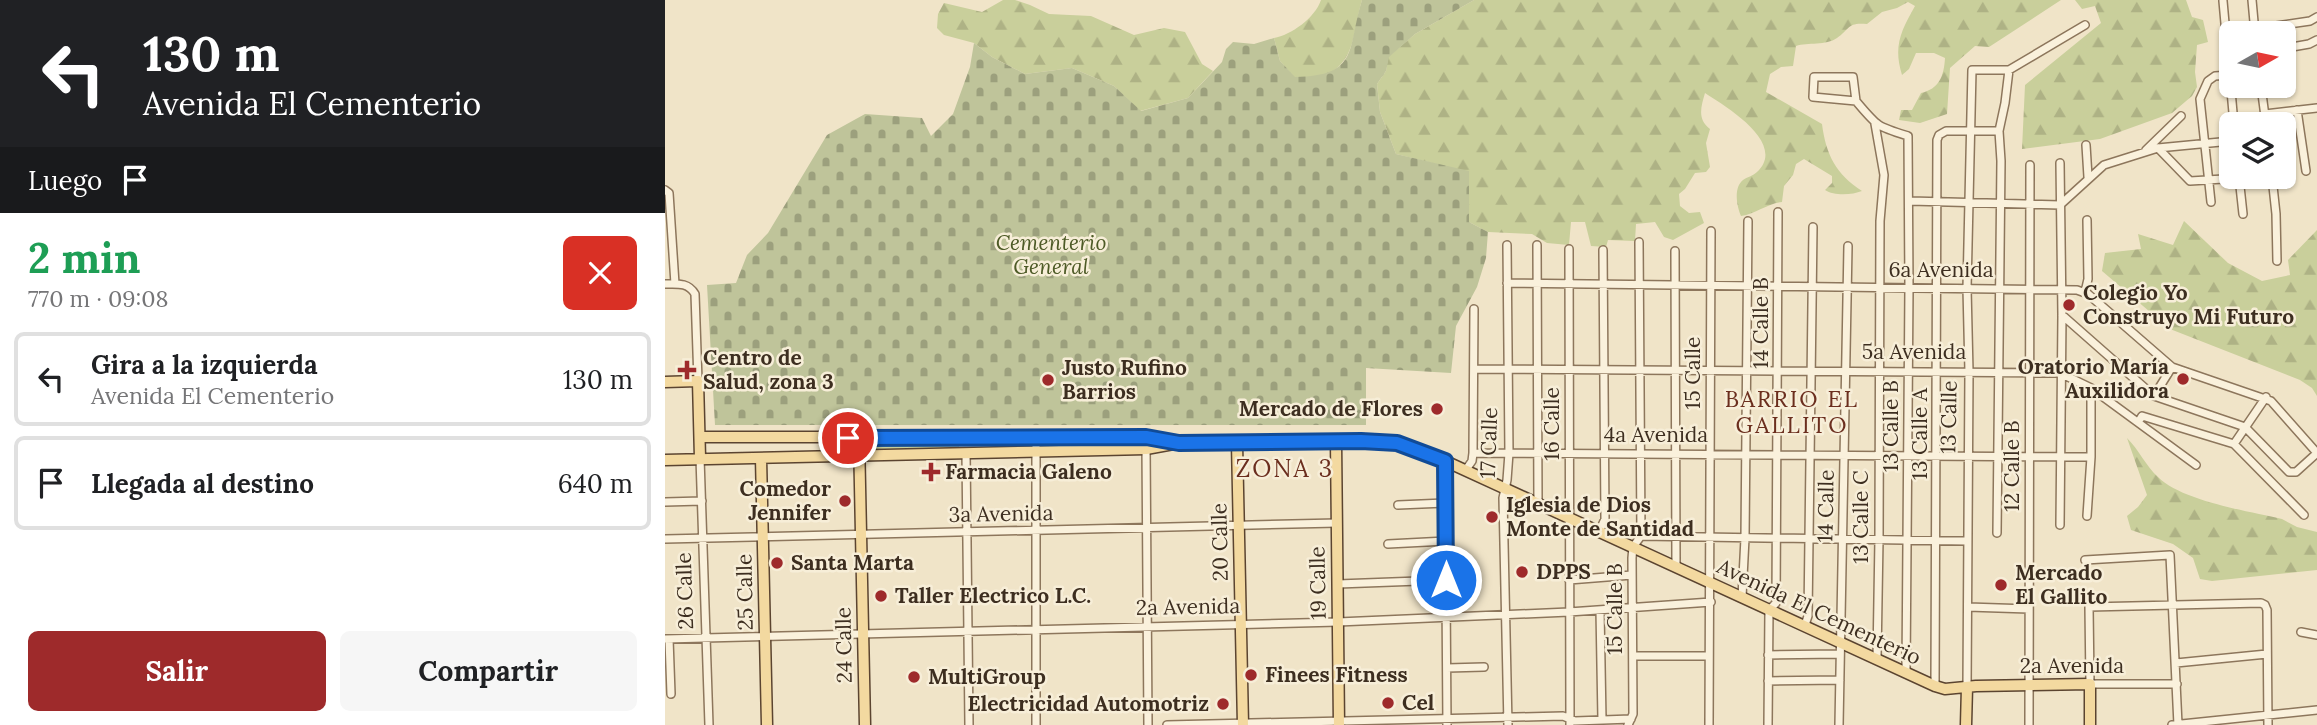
<!DOCTYPE html>
<html lang="es">
<head>
<meta charset="utf-8">
<style>
  :root { --surface:#fff; --page:#f6f6f6; --text:#202124; --muted:#757577; --line:#e0e0e0; --accent:#9e2a2b }
  body { margin:0; font-family:Lora,serif; background:var(--page); color:var(--text); height:100vh; display:flex; flex-direction:column; font-size:26px; white-space:nowrap }
  * { box-sizing:border-box; margin:0 }
  p { font-size:23px; color:var(--muted) }
  .icon { flex:none; width:38px; height:38px; fill:none; stroke:currentColor; stroke-width:2; stroke-linecap:round; stroke-linejoin:round }
  .map { position:relative; flex:1; overflow:hidden }
  .details { display:flex; flex-direction:column; background:var(--surface); width:665px }
  .details>* { flex:none }
  .top-card { background:#202124; color:#fff; overflow:hidden }
  .needle { width:46px; rotate:81deg }
  .buttons { position:absolute; left:1554px; top:21px; display:grid; gap:14px }
  .buttons a { display:grid; place-items:center; width:77px; height:77px; border-radius:10px; background:var(--surface); box-shadow:0 2px 5px #0004; font-size:35px }
  .pin { position:absolute; display:grid; place-items:center; width:60px; height:60px; color:#fff; margin:-30px; border:4px solid #fff; border-radius:50%; box-shadow:0 2px 7px #0007 }
  .me { position:absolute; width:77px; margin:-38px; rotate:0deg; stroke-linejoin:round; filter:drop-shadow(0 0 5px #0008) }
  .turn { display:flex; align-items:center; gap:24px; height:147px; padding:0 28px; font-size:32px }
  .turn .icon { width:91px; height:91px; stroke-width:2.5 }
  .turn b { display:block; font-size:49px; line-height:60px }
  .then { display:flex; align-items:center; height:66px; padding:0 28px; background:#0003; gap:14px; font-size:26px }
  .round { display:grid; place-items:center; flex:none; width:74px; height:74px; border-radius:10px; background:var(--page) }
  .overview { display:flex; align-items:center; justify-content:space-between; height:119px; padding:0 28px }
  h1 { font-size:42px; font-weight:700; line-height:52px; color:#1e9e55 }
  .cta { display:flex; gap:14px; margin-top:auto; padding:14px 28px }
  .cta a { flex:1; height:80px; border-radius:10px; background:var(--accent); color:#fff; font-size:28px; font-weight:700; line-height:80px; text-align:center }
  .cta a+a { background:var(--page); color:var(--text) }
  ul { padding:0; list-style:none }
  li { display:flex; align-items:center; gap:21px; height:94px; margin:0 14px 10px; padding:0 14px; border:4px solid var(--line); border-radius:10px }
  li div { flex:1 }
  li b { display:block; font-size:26px }
  li em { font-style:normal }
  main { display:flex; flex:1; min-height:0 }
  .map>svg:first-child { display:block }
</style>
</head>
<body>
<main>
<section class="details">
<div class="top-card">
<div class="turn"><svg class="icon" aria-label="left" viewBox="0 0 24 24"><path d="M17 20v-9H6M10 6l-5 5 5 5"/></svg><div><b>130 m</b>Avenida El Cementerio</div></div>
<div class="then">Luego<svg class="icon" aria-label="arrive" viewBox="0 0 24 24"><path d="M6 21V4h12l-3 4 3 4H6"/></svg></div>
</div>
<div class="overview"><div><h1>2 min</h1><p>770 m · 09:08</p></div><a class="round" style="background:#d93025;color:#fff"><svg class="icon" aria-label="close" viewBox="0 0 24 24"><path d="M6 6l12 12M18 6L6 18"/></svg></a></div>
<ul>
<li><svg class="icon" aria-label="left" viewBox="0 0 24 24"><path d="M17 20v-9H6M10 6l-5 5 5 5"/></svg><div><b>Gira a la izquierda</b><p>Avenida El Cementerio</p></div><em>130 m</em></li>
<li><svg class="icon" aria-label="arrive" viewBox="0 0 24 24"><path d="M6 21V4h12l-3 4 3 4H6"/></svg><div><b>Llegada al destino</b></div><em>640 m</em></li>
</ul>
<div class="cta"><a>Salir</a><a>Compartir</a></div>
</section>
<div class="map">
<svg width="1652" height="725" viewBox="0 0 1652 725">
  <defs>
    <pattern id="forest-firs" width="22" height="20" patternUnits="userSpaceOnUse" patternTransform="scale(1.75)"><rect width="22" height="20" fill="#c9cf9b"/><path d="M5 1l3.5 6h-7zM16 11l3.5 6h-7z" fill="#aeb285"/></pattern>
    <pattern id="cemetery-stones" width="16" height="16" patternUnits="userSpaceOnUse" patternTransform="scale(1.75)"><rect width="16" height="16" fill="#bfc49a"/><path d="M2 7V4a2 2 0 0 1 4 0v3zM10 15v-3a2 2 0 0 1 4 0v3z" fill="#9ca07d"/></pattern>
  </defs>
  <rect width="100%" height="100%" fill="#f0e4c8"/>
  <path fill="#c9cf9b" d="M294,444V451L202,452V445Z"/>
  <path fill="url(#forest-firs)" d="M338,0H350L365,5L384,14L426,16L469,35L499,28L520,32L537,64L548,71L523,98L475,111L449,86L407,68L360,74L327,57L309,43L279,35L272,28L273,14L279,3L317,12Z
    M656,0H697C688,29 692,63 658,76C650,79 639,77 630,78L615,61L609,38C626,35 650,18 656,0Z
    M809,0H1396L1324,47L1310,46L1285,68L1282,114L1255,123L1234,120L1236,110H1247L1256,93C1274,89 1279,76 1280,58L1269,53H1251L1244,69L1237,75C1228,46 1236,31 1250,6L1243,2L1232,8L1217,12L1202,24C1182,22 1185,29 1172,38C1161,46 1143,42 1131,46L1128,66L1116,67L1105,74L1101,92L1157,124C1161,155 1171,174 1197,191C1187,195 1169,196 1160,190L1167,183V176L1139,159L1131,164L1128,175L1119,186L1117,202C1103,203 1091,214 1076,216C1072,207 1068,188 1078,180C1082,177 1088,176 1092,172C1123,143 1060,106 1040,93C1036,107 1032,119 1045,129L1041,143L1045,167L1041,172L1030,173L1020,189L1014,194L1015,206L1024,213L1035,212L1039,223L1008,240L999,237L990,222L971,224L970,241L943,240L941,247L926,246L920,222H906L904,245L882,243L867,234L823,232L804,222L803,172L731,154L715,112L712,84L721,71L723,57L750,34Z
    M1410,0H1521L1527,17L1538,20L1543,42L1532,45L1530,72L1532,87L1527,96L1507,113L1435,139L1357,149L1360,85L1436,23L1430,6L1417,9Z
    M1519,221L1563,263L1597,281L1625,275L1623,260L1652,230V396L1647,388L1635,380L1505,329L1437,271L1440,253L1476,249L1473,234L1508,245Z
    M1462,438C1474,450 1481,466 1493,477C1517,501 1583,511 1617,519L1632,527L1652,532V570L1547,581L1535,579L1528,558L1508,544L1466,530L1462,516L1473,507L1482,495Z"/>
  <path fill="url(#cemetery-stones)" d="M697,0H809L750,34L724,57L721,71L712,84L715,112L731,154L804,171V222L823,232L821,258L812,287L791,326L786,373L701,368V425H50L42,285L71,283L82,255L103,233L162,135L200,114L257,118L266,136L288,114L305,67L309,43L327,57L360,74L407,68L449,86L476,111L523,98L557,62L561,49L568,42L589,44L609,38L615,61L630,77C695,76 682,48 697,0Z"/>
  <g fill="none" stroke-linecap="round" stroke-linejoin="round">
    <defs>
      <path id="minor" d="M1587,0L1590,33
        M1558,1L1569,124
        M1590,29L1645,21L1652,17
        M1627,47L1644,44L1652,40
        M1596,86L1601,124
        M1191,101L1188,77H1149L1148,97L1191,101C1213,127 1211,126 1243,136L1244,287L1241,672
        M1632,110L1641,171
        M1600,114L1652,108
        M1210,124L1219,175L1215,221L1214,539L1212,658
        M1421,145L1423,177
        M1493,148L1525,181L1592,177
        M1481,150L1516,116
        M1574,177L1578,214
        M1607,177L1611,214L1612,261
        M0,190L4,193L10,284
        M1245,201L1395,205L1439,165L1493,148L1566,141
        M1546,202L1535,99L1543,81L1550,76L1566,75
        M842,245L844,453L842,480L838,498L843,725
        M872,245L873,504
        M904,249L905,725
        M1010,251L1011,567
        M842,283L1412,290L1423,294L1507,367L1606,401L1652,453
        M0,284C12,284 23,282 30,294L33,381
        M1420,292L1423,279L1422,220
        M1397,315L1489,396L1580,427L1624,472H1631L1652,453
        M809,369L1395,373L1426,388L1531,465
        M1489,396L1507,367
        M1474,421L1477,416L1569,444L1639,515
        M371,438V725
        M1569,444L1601,397
        M481,446L483,725
        M301,453L304,725
        M808,453L1426,457
        M35,458L44,725
        M780,461L782,725
        M800,471L807,461L808,453L809,309
        M0,502L37,501
        M733,505L780,503
        M1422,516L1426,457V388
        M1395,525L1397,315L1395,163
        M934,532L940,519L938,250
        M1332,533L1336,161L1334,131L1340,103L1344,70
        M976,536L1302,541
        M0,539L672,523
        M723,544L781,541
        M1420,560L1505,555L1513,725
        M904,580L967,575
        M673,584L781,580
        M1077,597L1080,538L1083,221
        M1303,607L1364,609
        M935,610L937,720
        M1140,625L1143,616L1148,227
        M1636,632L1652,635
        M0,639L673,622L904,612L1046,602
        M4,639L6,694
        M1103,655L1175,654
        M969,656H1044
        M1511,663L1602,654
        M782,668L819,667
        M1103,681L1175,680
        M1512,684H1425L1424,607L1596,603L1600,605L1602,610L1603,725
        M1270,686L1272,140L1274,135L1281,131H1334
        M1302,687L1304,372L1302,288L1307,70H1344L1420,25
        M502,725L898,716L910,721L966,719
        M963,725L968,714L967,558L968,547L976,536L974,242
        M1044,725L1046,231
        M1103,725L1104,610L1111,603L1113,212
        M1174,725L1183,246
        M1364,725L1365,165
        M1507,725L1652,710"/>
      <path id="major" d="M0,382L33,381L35,458
        M35,437H481L507,442
        M194,438L200,725
        M671,441L674,725
        M572,443L578,725
        M96,458L102,725
        M0,460L481,449L514,443L696,441L732,443L780,461L1270,686L1280,689L1311,686L1425,684V725
        M1301,725L1302,687"/>
    </defs>
    <use href="#minor" stroke="#8d765c" stroke-width="10"/>
    <use href="#major" stroke="#5b4430" stroke-width="13"/>
    <use href="#minor" stroke="#faf1dc" stroke-width="7"/>
    <use href="#major" stroke="#f3d9a0" stroke-width="10"/>
  </g>
  <g fill="none" stroke-linecap="round" stroke-linejoin="round">
    <defs>
      <path id="route" d="M183,438L481,437L514,443L696,441L732,443L780,461L781,580"/>
    </defs>
    <use href="#route" stroke="#114b97" stroke-width="18"/>
    <use href="#route" stroke="#1a73e8" stroke-width="12"/>
  </g>
  <g fill="#9e2a2b" stroke="#f7eed8" stroke-width="2.5">
    <circle cx="1404" cy="305" r="7"/>
    <path d="M18.5 359.5h7v7h7v7h-7v7h-7v-7h-7v-7h7z"/>
    <circle cx="1518" cy="379" r="7"/>
    <circle cx="383" cy="380" r="7"/>
    <circle cx="772" cy="409" r="7"/>
    <path d="M262.5 461.5h7v7h7v7h-7v7h-7v-7h-7v-7h7z"/>
    <circle cx="180" cy="501" r="7"/>
    <circle cx="827" cy="517" r="7"/>
    <circle cx="112" cy="563" r="7"/>
    <circle cx="857" cy="572" r="7"/>
    <circle cx="1336" cy="585" r="7"/>
    <circle cx="216" cy="596" r="7"/>
    <circle cx="586" cy="675" r="7"/>
    <circle cx="249" cy="677" r="7"/>
    <circle cx="723" cy="703" r="7"/>
    <circle cx="558" cy="704" r="7"/>
  </g>
  <g text-anchor="middle" stroke-width="5" stroke-linejoin="round" paint-order="stroke">
    <g font-size="21" font-style="italic" fill="#4d5a26" stroke="#f7eed8">
      <text x="386" y="250">Cementerio<tspan x="386" dy="24">General</tspan></text>
    </g>
    <g font-size="21" fill="#3d2e20" stroke="#f7eed8">
      <text x="1276" y="277">6a Avenida</text>
      <text transform="translate(1096 323) rotate(-90)" y="7">14 Calle B</text>
      <text x="1249" y="359">5a Avenida</text>
      <text transform="translate(1028 373) rotate(-90)" y="7">15 Calle</text>
      <text transform="translate(1284 417) rotate(-89)" y="7">13 Calle</text>
      <text transform="translate(887 424) rotate(-90)" y="7">16 Calle</text>
      <text transform="translate(1226 426) rotate(-90)" y="7">13 Calle B</text>
      <text transform="translate(1255 434) rotate(-90)" y="7">13 Calle A</text>
      <text x="991" y="442">4a Avenida</text>
      <text transform="translate(824 443) rotate(-88)" y="7">17 Calle</text>
      <text transform="translate(1347 466) rotate(-90)" y="7">12 Calle B</text>
      <text transform="translate(1161 506) rotate(-89)" y="7">14 Calle</text>
      <text transform="translate(336 514) rotate(-1)" y="7">3a Avenida</text>
      <text transform="translate(1196 517) rotate(-90)" y="7">13 Calle C</text>
      <text transform="translate(555 542) rotate(-91)" y="7">20 Calle</text>
      <text transform="translate(653 583) rotate(-91)" y="7">19 Calle</text>
      <text transform="translate(20 591) rotate(-92)" y="7">26 Calle</text>
      <text transform="translate(80 592) rotate(-91)" y="7">25 Calle</text>
      <text transform="translate(523 607) rotate(-1)" y="7">2a Avenida</text>
      <text transform="translate(950 609) rotate(-90)" y="7">15 Calle B</text>
      <text transform="translate(1154 612) rotate(25)" y="7">Avenida El Cementerio</text>
      <text transform="translate(179 645) rotate(-91)" y="7">24 Calle</text>
      <text x="1407" y="673">2a Avenida</text>
    </g>
    <g font-size="21" font-weight="bold" fill="#3d2e20" stroke="#f7eed8" text-anchor="start">
      <text x="1418" y="300">Colegio Yo<tspan x="1418" dy="24">Construyo Mi Futuro</tspan></text>
      <text x="38" y="365">Centro de<tspan x="38" dy="24">Salud, zona 3</tspan></text>
      <text x="1504" y="374" text-anchor="end">Oratorio María<tspan x="1504" dy="24">Auxilidora</tspan></text>
      <text x="397" y="375">Justo Rufino<tspan x="397" dy="24">Barrios</tspan></text>
      <text x="758" y="416" text-anchor="end">Mercado de Flores</text>
      <text x="280" y="479">Farmacia Galeno</text>
      <text x="166" y="496" text-anchor="end">Comedor<tspan x="166" dy="24">Jennifer</tspan></text>
      <text x="841" y="512">Iglesia de Dios<tspan x="841" dy="24">Monte de Santidad</tspan></text>
      <text x="126" y="570">Santa Marta</text>
      <text x="871" y="579">DPPS</text>
      <text x="1350" y="580">Mercado<tspan x="1350" dy="24">El Gallito</tspan></text>
      <text x="230" y="603">Taller Electrico L.C.</text>
      <text x="600" y="682">Finees Fitness</text>
      <text x="263" y="684">MultiGroup</text>
      <text x="737" y="710">Cel</text>
      <text x="544" y="711" text-anchor="end">Electricidad Automotriz</text>
    </g>
    <g font-size="23" letter-spacing="2" fill="#6b2e1e" stroke="#f7eed8">
      <text x="1127" y="407">BARRIO EL<tspan x="1127" dy="26">GALLITO</tspan></text>
    </g>
    <g font-size="24" letter-spacing="2" fill="#6b2e1e" stroke="#f7eed8">
      <text x="620" y="477">ZONA 3</text>
    </g>
  </g>
</svg>
<div class="buttons">
<a><svg class="needle" viewBox="-14 -14 28 28"><path d="M0-13l5 13h-10z" fill="#e53935"/><path d="M0 13l5-13h-10z" fill="#757577"/></svg></a>
<a><svg class="icon" aria-label="layers" viewBox="0 0 24 24"><path d="M12 4l9 5-9 5-9-5zM3 14l9 5 9-5"/></svg></a>
</div>
<div class="pin" style="left:183px;top:438px;background:#d93025"><svg class="icon" aria-label="arrive" viewBox="0 0 24 24"><path d="M6 21V4h12l-3 4 3 4H6"/></svg></div>
<svg class="me" style="left:781px;top:580px" viewBox="-20 -20 40 40"><circle r="17" fill="#1a73e8" stroke="#fff" stroke-width="3"/><path d="M0-11L8 9 0 5-8 9z" fill="#fff"/></svg>
</div>
</main>
</body>
</html>
